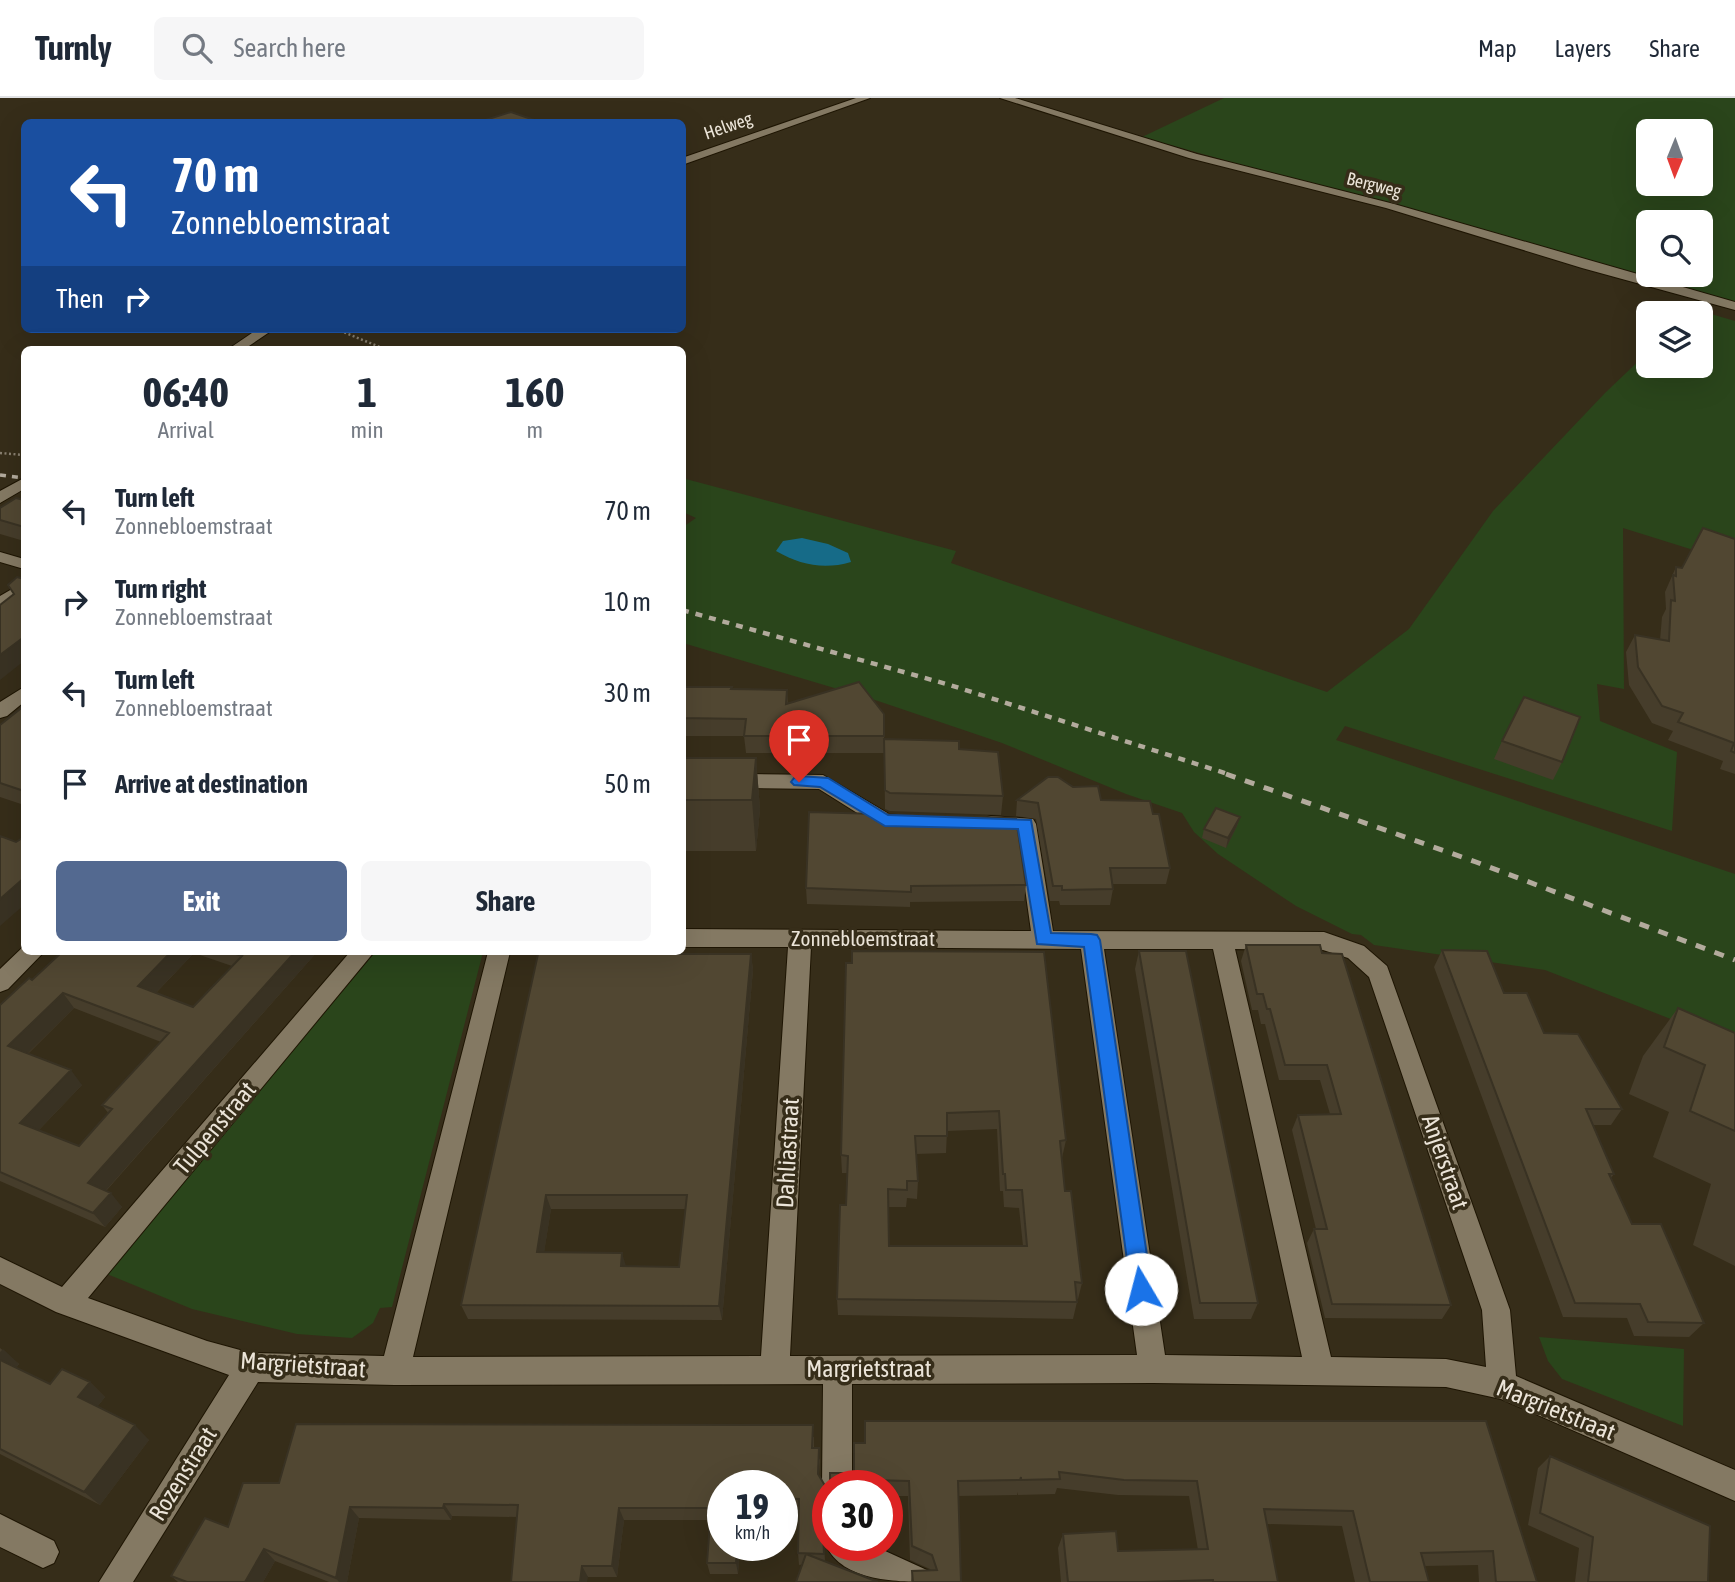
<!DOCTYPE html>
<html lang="en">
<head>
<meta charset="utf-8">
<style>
  :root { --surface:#fff; --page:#f6f6f7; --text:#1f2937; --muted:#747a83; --line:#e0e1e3; --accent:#536990 }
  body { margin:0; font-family:"Asap Condensed",sans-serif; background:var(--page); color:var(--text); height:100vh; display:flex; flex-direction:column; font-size:26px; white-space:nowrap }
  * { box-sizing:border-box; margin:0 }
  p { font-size:23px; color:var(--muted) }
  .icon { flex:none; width:38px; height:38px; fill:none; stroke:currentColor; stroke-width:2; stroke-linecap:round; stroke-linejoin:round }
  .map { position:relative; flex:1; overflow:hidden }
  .details { position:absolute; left:21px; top:248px; width:665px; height:609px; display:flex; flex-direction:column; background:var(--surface); border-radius:10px; box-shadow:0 7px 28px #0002 }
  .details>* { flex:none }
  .guide { position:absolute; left:21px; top:21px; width:665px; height:214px; border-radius:10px; box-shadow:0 7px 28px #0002; background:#1a4fa0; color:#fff; overflow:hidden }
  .needle { width:46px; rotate:181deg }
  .controls { position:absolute; left:1636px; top:21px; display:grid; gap:14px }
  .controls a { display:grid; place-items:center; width:77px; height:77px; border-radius:10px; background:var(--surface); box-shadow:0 7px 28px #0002; font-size:35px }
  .speed { position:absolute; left:707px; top:1372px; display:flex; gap:14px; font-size:35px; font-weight:700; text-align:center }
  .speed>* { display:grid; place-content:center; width:91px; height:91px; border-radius:50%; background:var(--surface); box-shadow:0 7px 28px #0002; line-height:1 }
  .speed small { font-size:18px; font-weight:400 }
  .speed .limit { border:10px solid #d22; background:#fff; color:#111 }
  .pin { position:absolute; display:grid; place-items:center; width:60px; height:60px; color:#fff; margin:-72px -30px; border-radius:50% 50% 50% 0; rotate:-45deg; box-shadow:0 0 7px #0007 }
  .pin .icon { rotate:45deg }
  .me { position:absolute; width:77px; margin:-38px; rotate:352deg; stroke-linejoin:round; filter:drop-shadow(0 0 5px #0008) }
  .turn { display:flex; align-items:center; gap:24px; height:147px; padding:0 35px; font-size:32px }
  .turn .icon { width:91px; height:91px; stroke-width:2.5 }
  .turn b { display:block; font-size:49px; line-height:60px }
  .then { display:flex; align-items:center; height:66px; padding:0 35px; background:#0003; gap:14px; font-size:26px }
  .eta { display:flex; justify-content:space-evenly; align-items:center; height:119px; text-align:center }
  .eta b { font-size:42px; font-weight:700; line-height:49px }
  .cta { display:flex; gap:14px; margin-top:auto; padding:14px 35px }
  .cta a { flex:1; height:80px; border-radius:10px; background:var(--accent); color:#fff; font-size:28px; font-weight:700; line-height:80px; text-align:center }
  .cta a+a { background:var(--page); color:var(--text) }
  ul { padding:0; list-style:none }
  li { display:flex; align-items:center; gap:21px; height:91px; padding:0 35px }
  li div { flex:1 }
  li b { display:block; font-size:26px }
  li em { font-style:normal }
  header { display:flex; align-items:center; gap:42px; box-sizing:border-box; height:98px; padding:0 35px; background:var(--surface); border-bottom:2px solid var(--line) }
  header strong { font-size:33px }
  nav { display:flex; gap:38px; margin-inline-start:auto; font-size:24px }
  .search { width:490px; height:63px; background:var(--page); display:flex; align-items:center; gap:18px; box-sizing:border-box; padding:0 24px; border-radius:10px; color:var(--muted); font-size:26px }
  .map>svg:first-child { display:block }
</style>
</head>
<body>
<header>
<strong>Turnly</strong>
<div class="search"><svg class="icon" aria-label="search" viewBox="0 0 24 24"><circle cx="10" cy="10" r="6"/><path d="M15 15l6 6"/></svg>Search here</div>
<nav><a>Map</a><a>Layers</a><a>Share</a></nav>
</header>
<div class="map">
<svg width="1735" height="1484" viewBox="0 0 1735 1484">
  <rect width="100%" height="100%" fill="#362d19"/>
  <path fill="#2a451b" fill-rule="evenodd" d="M1224,0H1735V205L1142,39ZM1648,33H1701V86H1648ZM1648,124H1701V177H1648Z
    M1694,211L1735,223V465L1623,430L1624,591L1597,586L1600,623L1677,654L1672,733L1345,628L1336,642L1735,776V946L1545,872L1374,847L1361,837L1352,836L1296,808L1218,756L1194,734L1182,715L1126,696L1002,645L878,603L683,545V429L696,420L683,414L682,380L956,453L951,465L1327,594L1409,531L1493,413L1605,295L1648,254V268H1701V215H1689Z
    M375,854H483L392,1209L380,1210L373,1225L352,1240L297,1236L192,1211L107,1176Z
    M1539,1239L1684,1251L1683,1328L1562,1281L1548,1263Z"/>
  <path fill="#166b88" d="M802,440L828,446L848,455L851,464C824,472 800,467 776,453L783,443Z"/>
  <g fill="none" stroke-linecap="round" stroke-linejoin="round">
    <defs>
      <path id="minor" d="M856,0H870L682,67V60Z
        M1000,0H1015L1197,56L1394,106L1735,204V212L1582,170L1386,110L1189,60Z
        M258,231H274L243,252H227Z
        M24,380V391L0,405V393Z
        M0,454L24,461V471L0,464Z
        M24,484V497L0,511V498Z
        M24,589V604L7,618L0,620V604Z
        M682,675L823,677L889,716L906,718L909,723L906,728L899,730L878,728L819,691L682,689Z
        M991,718L1033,721L1036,726L1053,833L1324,834L1364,848L1387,868L1510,1212L1516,1278L1735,1372V1403L1501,1301L1446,1289L1153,1285L852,1286V1388H828V1400L822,1388L823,1286L395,1287L258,1284L133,1484H99L229,1277L56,1214L0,1186V1159L62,1189L350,854H374L88,1200L207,1243L251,1255L384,1258L488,854H510L413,1259L761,1258L788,849H682V831L1031,833L1017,733L984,730L981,725L984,720ZM811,849L1081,851L1137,1257L790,1258ZM1104,851H1213L1302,1259L1165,1257ZM1235,851L1323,852L1348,860L1369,879L1482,1212L1486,1269L1446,1261L1331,1259Z
        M24,848V854H44L8,891L0,894V871Z
        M0,1416L54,1443L59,1454L54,1465L43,1470L0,1449Z
        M828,1443V1447H872L929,1473L934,1484C899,1484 842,1484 826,1447Z"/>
    </defs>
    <use href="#minor" stroke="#1e1503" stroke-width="2"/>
    <path stroke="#898070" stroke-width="2.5" stroke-dasharray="2 2.5" stroke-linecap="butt" d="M336,231L387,252
      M0,355L24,357"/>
    <use href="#minor" fill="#847963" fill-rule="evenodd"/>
    <path stroke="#b3ab9d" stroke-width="3.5" stroke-dasharray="6 6" stroke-linecap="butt" d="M0,377L24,380"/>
    <path stroke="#b3ab9d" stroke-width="4.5" stroke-dasharray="7 7" stroke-linecap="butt" d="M682,512L950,587L1231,677"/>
    <path stroke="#b3ab9d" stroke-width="5" stroke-dasharray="10 10" stroke-linecap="butt" d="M1226,676L1476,764L1735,862"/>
  </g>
  <path fill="#463d2b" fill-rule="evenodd" d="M24,402V443L0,436V410Z
    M1735,441V676L1720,671L1723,663L1668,642L1673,633L1652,625L1629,587L1626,554L1635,537L1660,542L1662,519L1666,511L1665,494L1676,469L1682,470Z
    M682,589L787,592L788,606L884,616V655H746L744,638H682Z
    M24,608V707L0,699V627Z
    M884,641L959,651L1003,698L1001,717L890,713L885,711Z
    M1502,643L1562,664L1553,682L1494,661Z
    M682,660H756L760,711L756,753H682Z
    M1073,689L1101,702L1153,716L1170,770L1166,786H1112L1113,791L1110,807H1060L1059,803H1050L1036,721L1016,718L1017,702Z
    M809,714L1026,787L1024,803L910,804V809L807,806L806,790Z
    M1240,719L1237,728L1226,750L1202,740L1204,731Z
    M1246,847L1322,855L1451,1207L1442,1221L1325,1220L1307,1145L1314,1131H1316L1292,1032L1298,1017L1330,1016L1320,982H1279L1265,926H1261L1258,912H1252L1241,863Z
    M1442,852L1544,935L1622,1011L1611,1027H1593L1614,1076L1611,1080L1632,1126L1704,1225L1689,1239L1634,1238L1627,1220L1563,1219L1434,869Z
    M1139,853L1258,1205L1251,1221H1194L1135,871Z
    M62,854H317L106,1093L122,1109L105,1129L0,1083V907L32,882ZM194,855L232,868L193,909L156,895ZM74,910L161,944L102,1007L109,1016L79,1048L39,1032L82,987L28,956Z
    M538,856H751L753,872L722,1222L468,1221L461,1207ZM551,1111H686L679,1169H626L544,1154Z
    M846,865L1066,1042L1062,1060L1065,1093L1082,1185L1078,1201H1077V1204L1073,1221L838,1217L837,1201L846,1107L847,1075H842L841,1057ZM997,1031L1000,1093H1003L1004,1109L1019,1110L1023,1148H889L888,1109H906L907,1100L917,1101L918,1083L916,1056L946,1055L947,1033Z
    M1678,910L1735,935V1168L1693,1147L1711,1086L1653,1059L1669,1014L1629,996L1643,958Z
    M0,1250L19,1266L16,1270L50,1286L90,1284L105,1299L97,1309L149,1342L100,1407L0,1356Z
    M1486,1323L1537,1484H1479L1478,1467L1425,1468L1429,1484H1355L1342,1428L1267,1426L1278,1484H1061L1058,1450L1063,1436L1118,1453L1198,1452L1189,1398L1118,1397L1057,1390L1055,1396L1018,1397V1394L1017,1397L958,1398L961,1484H911L912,1473L931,1472L930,1471L910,1462L908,1398H887V1388H830V1375H854Z
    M814,1339V1350L820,1362L819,1378L827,1403L824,1446L825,1463L799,1467L798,1455L799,1413L782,1412V1388H723L740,1447L738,1476H710L707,1465L710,1422H624L617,1479H588L517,1419L452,1418L451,1422L359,1420L347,1484H329L275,1463L263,1484H178L171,1478L279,1385Z
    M1550,1358L1708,1484H1575L1579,1450L1528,1427L1538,1370Z"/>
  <path fill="#393223" d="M24,539V563L0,582V557Z
    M756,660L760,711L756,753L752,702Z
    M1240,719L1237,728L1226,750L1228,740Z
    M24,780V807L0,828V801Z
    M171,854L194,855L148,903L138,888Z
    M295,854H317L100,1099L88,1085Z
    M751,856L753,872L722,1222L719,1208Z
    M63,895L74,910L20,963L8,948Z
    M71,972L82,987L32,1039L20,1025Z
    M111,1095L122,1109L105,1129L93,1115Z
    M546,1097L551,1111L542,1168L537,1154Z
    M622,1155L626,1168H621Z
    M3,1251L19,1266L12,1275L0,1264V1254Z
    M90,1284L105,1299L93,1314L78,1299Z
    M135,1327L149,1342L100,1407L84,1394Z
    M827,1391V1403L824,1446L823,1434Z
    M444,1406L452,1418L451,1422L443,1410Z
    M350,1409L359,1420L347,1484H339L336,1480Z
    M619,1410L624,1422L617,1479L612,1468Z
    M737,1447H740L738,1476L736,1465Z
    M264,1451L275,1463L263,1484H245Z
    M582,1468L588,1479L587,1484H580Z"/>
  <path fill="#514732" stroke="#393223" stroke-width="2" fill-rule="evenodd" d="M511,14L540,24H479Z
    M16,400L24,402V429L0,422V410Z
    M1703,430L1735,441V655L1731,653L1734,645L1678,624L1683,615L1662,608L1638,569L1635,537L1669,543L1671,502L1675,503L1673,477L1676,478V469L1682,470Z
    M17,479L24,481V539L0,557V507L14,496L8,487Z
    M859,584L884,616V638H744L746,621L682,620V589H732L731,591L787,592L786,606Z
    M1524,599L1580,619L1562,664L1502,643Z
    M24,608V693L0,685V627Z
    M884,641L959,643V651L998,654L1003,698L890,695L885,692Z
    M682,660H756L752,702H682Z
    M1048,679H1058L1073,689L1098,688L1101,702L1150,703L1153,716H1159L1170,770H1110L1113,791L1062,792V788H1053L1038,705L1017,702Z
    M1216,710L1240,719L1228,740L1204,731Z
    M809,714L1016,720L1026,787L911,788V794L806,790Z
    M0,738L16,744L24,739V780L0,801Z
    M1246,847H1320L1322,855L1342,856L1451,1207L1332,1206L1314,1131H1327L1298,1017L1341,1016L1327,967H1285L1270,911H1267L1263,896H1257Z
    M1442,852L1487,853L1504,895H1527L1544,935L1578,936L1622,1011H1586L1614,1076H1609L1632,1126H1661L1704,1225L1648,1224L1640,1206L1575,1205Z
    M852,853L1044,854L1066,1042L1060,1043L1065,1093H1071L1082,1185L1075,1184L1077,1204L837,1201L840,1107H846L848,1058L841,1057L846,865H852ZM999,1013L1003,1076H1005L1006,1092H1022L1027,1148H889L888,1091L907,1092V1083H918L915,1038H947V1015Z
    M1139,853H1186L1258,1205H1200Z
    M62,854H171L138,888L193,909L242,858L230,854H295L88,1085L111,1095L93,1115L0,1074V907L29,880L32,882ZM63,895L169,935L102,1007L112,1011L79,1048L20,1025L71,972L8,948Z
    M538,856H751L719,1208L461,1207ZM546,1097H687L679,1169L621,1168L622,1155L537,1154Z
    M1678,910L1735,935V1033L1690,1013L1705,967L1664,949Z
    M0,1262L50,1286L62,1271L90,1284L78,1299L135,1327L84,1394L0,1351Z
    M865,1323H1486L1537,1484H1496L1493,1453L1421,1455L1429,1484H1370L1353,1413L1264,1411L1278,1484H1213V1482L1145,1484H1068L1063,1436L1116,1433L1118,1453L1208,1451L1197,1383L1124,1382L1059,1374L1060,1381L1021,1382V1379L1020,1382L958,1383L961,1484H913L912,1473L937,1472L932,1457L912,1448L909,1383L830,1381V1375H854V1345H865Z
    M296,1326L813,1327L812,1350H819L818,1376L827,1391L823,1434L824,1456L798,1455L799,1401L782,1400V1388H723V1447H737L736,1465H707L711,1410H619L612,1468H582L580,1484H511L518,1407L444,1406L443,1410L350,1409L336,1480L264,1451L245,1484H187L171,1478L205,1420L228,1429L243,1385H279Z
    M1550,1358L1710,1428L1708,1484H1588L1593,1439L1540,1415Z
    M806,1456L878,1484H796Z"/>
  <path fill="#1a73e8" stroke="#114b97" stroke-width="2" d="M799,678L828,680L888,717L1031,722L1051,835L1091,836L1097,837L1100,842L1152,1191L1149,1198L1141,1201L1134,1198L1131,1191L1084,849L1037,846L1018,731L885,728L820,689L794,687L791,684L794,680Z"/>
  <g text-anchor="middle" stroke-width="7" stroke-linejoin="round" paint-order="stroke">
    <g font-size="18" fill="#ebe4d8" stroke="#362d19">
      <text transform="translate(728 28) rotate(-19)" y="6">Helweg</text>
      <text transform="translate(1374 87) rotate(14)" y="6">Bergweg</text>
    </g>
    <g font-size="21" fill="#ebe4d8" stroke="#362d19">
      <text x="863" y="848">Zonnebloemstraat</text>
    </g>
    <g font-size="24" fill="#ebe4d8" stroke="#362d19">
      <text transform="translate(215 1030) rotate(-50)" y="8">Tulpenstraat</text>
      <text transform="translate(788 1055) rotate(-87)" y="8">Dahliastraat</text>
      <text transform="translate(1445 1064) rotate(71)" y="8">Anjerstraat</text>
      <text transform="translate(303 1267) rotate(4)" y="8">Margrietstraat</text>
      <text x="869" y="1279">Margrietstraat</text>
      <text transform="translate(1556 1312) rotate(22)" y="8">Margrietstraat</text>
      <text transform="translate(183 1376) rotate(-58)" y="8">Rozenstraat</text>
    </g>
  </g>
</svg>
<div class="controls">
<a><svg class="needle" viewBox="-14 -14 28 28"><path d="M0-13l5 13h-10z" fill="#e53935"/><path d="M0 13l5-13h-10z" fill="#747a83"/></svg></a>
<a><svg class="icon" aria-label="search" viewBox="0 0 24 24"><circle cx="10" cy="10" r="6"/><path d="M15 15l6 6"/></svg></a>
<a><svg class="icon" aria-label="layers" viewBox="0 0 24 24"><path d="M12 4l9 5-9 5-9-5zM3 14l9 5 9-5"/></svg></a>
</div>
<div class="speed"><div>19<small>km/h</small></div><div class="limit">30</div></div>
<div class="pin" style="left:799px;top:684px;background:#d93025"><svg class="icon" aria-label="arrive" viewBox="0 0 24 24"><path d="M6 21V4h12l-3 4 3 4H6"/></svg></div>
<svg class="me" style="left:1141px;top:1191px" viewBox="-20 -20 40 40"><circle r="19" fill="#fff"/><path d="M0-13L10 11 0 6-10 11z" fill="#1a73e8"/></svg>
<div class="guide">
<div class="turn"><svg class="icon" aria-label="left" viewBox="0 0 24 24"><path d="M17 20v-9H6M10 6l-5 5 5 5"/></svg><div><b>70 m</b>Zonnebloemstraat</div></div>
<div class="then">Then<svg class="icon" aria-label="right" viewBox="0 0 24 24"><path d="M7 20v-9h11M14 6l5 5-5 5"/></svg></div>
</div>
<section class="details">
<div class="eta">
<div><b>06:40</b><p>Arrival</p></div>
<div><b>1</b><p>min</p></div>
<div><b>160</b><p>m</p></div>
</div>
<ul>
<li><svg class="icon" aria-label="left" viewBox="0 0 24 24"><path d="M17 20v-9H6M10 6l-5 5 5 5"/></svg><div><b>Turn left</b><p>Zonnebloemstraat</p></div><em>70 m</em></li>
<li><svg class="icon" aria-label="right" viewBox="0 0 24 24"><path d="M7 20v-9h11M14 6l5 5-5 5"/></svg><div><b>Turn right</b><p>Zonnebloemstraat</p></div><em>10 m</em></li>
<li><svg class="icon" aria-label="left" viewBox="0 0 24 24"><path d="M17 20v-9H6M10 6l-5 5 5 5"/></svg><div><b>Turn left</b><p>Zonnebloemstraat</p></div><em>30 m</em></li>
<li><svg class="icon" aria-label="arrive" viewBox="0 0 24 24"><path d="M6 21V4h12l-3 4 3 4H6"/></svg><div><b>Arrive at destination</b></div><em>50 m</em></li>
</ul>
<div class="cta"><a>Exit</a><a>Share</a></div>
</section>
</div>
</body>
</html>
